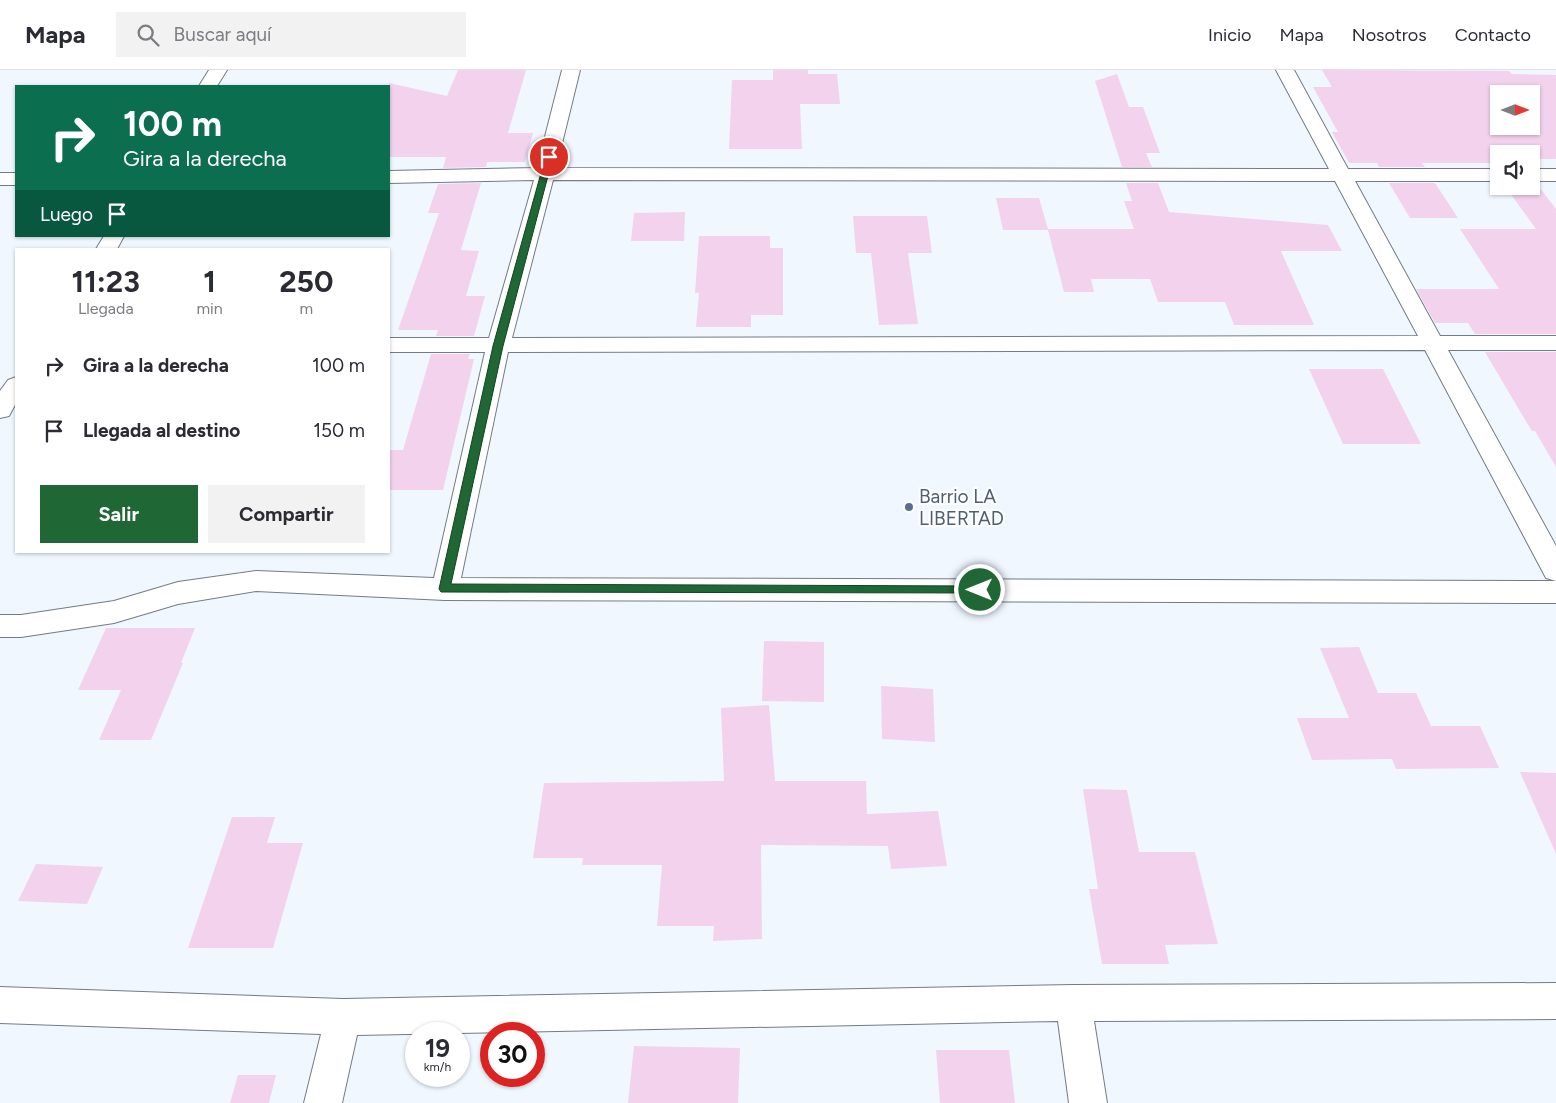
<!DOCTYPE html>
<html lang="es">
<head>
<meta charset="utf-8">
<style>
  :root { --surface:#fff; --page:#f2f2f3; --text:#2b2b33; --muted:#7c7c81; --line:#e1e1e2; --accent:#1f6734 }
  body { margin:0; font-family:Figtree,sans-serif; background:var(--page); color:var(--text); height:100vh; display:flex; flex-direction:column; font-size:19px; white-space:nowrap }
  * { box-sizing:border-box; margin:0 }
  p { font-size:16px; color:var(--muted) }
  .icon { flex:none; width:28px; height:28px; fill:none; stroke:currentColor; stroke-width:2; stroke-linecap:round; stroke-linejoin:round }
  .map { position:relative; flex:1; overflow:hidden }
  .panel { position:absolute; left:15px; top:178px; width:375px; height:305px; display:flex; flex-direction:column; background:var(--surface); border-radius:0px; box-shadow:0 1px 4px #0004 }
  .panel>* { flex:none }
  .guide { position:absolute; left:15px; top:15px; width:375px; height:152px; border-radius:0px; box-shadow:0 1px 4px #0004; background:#0b6e4f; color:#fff; overflow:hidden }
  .needle { width:32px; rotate:90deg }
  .fabs { position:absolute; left:1490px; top:15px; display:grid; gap:10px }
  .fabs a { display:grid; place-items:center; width:50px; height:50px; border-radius:0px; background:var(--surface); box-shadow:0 1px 4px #0004; font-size:25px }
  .speed { position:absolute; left:405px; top:952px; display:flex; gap:10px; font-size:25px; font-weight:700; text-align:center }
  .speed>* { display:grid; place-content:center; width:65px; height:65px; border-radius:50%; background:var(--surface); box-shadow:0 1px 4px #0004; line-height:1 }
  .speed small { font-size:12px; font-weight:400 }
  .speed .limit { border:8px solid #d22; background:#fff; color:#111 }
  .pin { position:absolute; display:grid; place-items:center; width:42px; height:42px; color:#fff; margin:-21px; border:2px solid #fff; border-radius:50%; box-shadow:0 1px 5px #0007 }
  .me { position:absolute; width:55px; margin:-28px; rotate:270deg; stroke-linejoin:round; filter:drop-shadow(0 0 4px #0008) }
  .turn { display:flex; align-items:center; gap:18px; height:105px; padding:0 25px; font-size:22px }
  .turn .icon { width:65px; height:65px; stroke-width:2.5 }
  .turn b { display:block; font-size:35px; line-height:42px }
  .then { display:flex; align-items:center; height:48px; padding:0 25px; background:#0003; gap:10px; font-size:19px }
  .eta { display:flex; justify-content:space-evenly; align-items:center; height:85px; text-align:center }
  .eta b { font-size:30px; font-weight:700; line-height:35px }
  .action { display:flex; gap:10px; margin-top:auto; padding:10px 25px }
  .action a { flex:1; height:58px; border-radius:0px; background:var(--accent); color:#fff; font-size:20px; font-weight:700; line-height:58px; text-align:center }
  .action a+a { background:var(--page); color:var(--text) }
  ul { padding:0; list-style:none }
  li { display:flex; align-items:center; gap:15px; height:65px; padding:0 25px }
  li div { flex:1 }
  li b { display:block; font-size:19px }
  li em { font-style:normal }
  header { display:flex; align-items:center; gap:30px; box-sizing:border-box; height:70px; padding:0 25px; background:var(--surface); border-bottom:1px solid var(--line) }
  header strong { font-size:24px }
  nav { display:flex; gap:28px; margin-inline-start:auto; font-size:18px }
  .search { width:350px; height:45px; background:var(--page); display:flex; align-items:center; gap:12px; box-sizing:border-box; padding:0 18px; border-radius:0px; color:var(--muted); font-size:19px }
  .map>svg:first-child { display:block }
</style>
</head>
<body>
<header>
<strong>Mapa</strong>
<div class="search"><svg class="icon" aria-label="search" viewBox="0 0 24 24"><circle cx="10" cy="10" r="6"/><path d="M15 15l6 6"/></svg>Buscar aquí</div>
<nav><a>Inicio</a><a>Mapa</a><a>Nosotros</a><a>Contacto</a></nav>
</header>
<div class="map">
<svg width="1556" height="1033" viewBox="0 0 1556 1033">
  <rect width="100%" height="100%" fill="#f0f7ff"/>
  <path fill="#f3d2ee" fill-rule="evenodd" d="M458,0H526L508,63H533L525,92H487L486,97L443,98L446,87H389V13L447,26Z
    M773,0H808V4H837L840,34H800L802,79H729L732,10H773Z
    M1322,0L1509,1L1512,4L1556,5V89H1531V84H1499V97H1492L1489,93H1422L1425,97H1379L1377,93H1349L1332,62H1338L1313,17H1332ZM1499,24H1531V56H1499Z
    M1117,4L1129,37H1143L1160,83H1146L1152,97H1122L1095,11Z
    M481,113L461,180L479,181L466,226H485L474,266H436L438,260H398L439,143H428L438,114Z
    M1126,113H1158L1169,142L1328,155L1342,181H1281L1314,255H1234L1225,232H1158L1150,209H1091L1094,222H1064L1048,160H1003L996,128H1039L1048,159H1134L1124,131H1132Z
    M1389,113H1435L1458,148H1410Z
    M1531,113H1536L1556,139V264H1475L1468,253H1435L1416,219H1499L1460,159H1536L1505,116H1531Z
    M685,142L684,171H631L634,143Z
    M853,146H927L932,183H908L918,254L879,255L871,183H856Z
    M699,166H770V178H783V245H751V257H696L699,223H695Z
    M1485,282H1556V397L1535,361H1532L1521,343Z
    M431,284H470L468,289H474L443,420H389V380H403Z
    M1309,299H1383L1421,374H1343Z
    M106,558H195L181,593H183L151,670H99L121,620H78Z
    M764,571L824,572V632L762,631Z
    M1359,577L1378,623H1416L1431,656H1480L1499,698L1396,699L1392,689L1312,690L1297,648H1349L1320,578Z
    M881,616L933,619L935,672L882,669Z
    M769,635L775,711H866L867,744L938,741L947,796L891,799L888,776L761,775L762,869L713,871L714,856H657L662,795H582L583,788H533L544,713L724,711L721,638Z
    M1520,702L1556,703V784Z
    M1083,719L1127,720L1139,782H1195L1218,874L1165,875L1169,894H1102L1089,819H1098Z
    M232,747H275L267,773H303L273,878H188Z
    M36,794L103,797L87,834L18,831Z
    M634,976L740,978L738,1033H628Z
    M936,980H1009L1015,1033H940Z
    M238,1005H276L269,1033H230Z"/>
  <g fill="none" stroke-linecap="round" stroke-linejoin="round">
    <defs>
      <path id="minor" d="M209,0H227L217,16H199Z
        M562,0H580L556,98L1329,99L1276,0H1294L1348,99H1499V111H1355L1440,266H1556V280H1448L1556,476V511L1546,508L1425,280L508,282L461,508L1556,511V533L445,530L256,521L178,534L114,553L21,567H0V545H21L114,531L178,512L256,501L434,508L485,282H389V268H489L534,110L389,113V101L537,98ZM553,110L1335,111L1418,266L512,268Z
        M1531,99H1556V111H1531Z
        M0,103H16V115H0Z
        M104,166H124L117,179H96Z
        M16,307V333L9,346L0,348V321L8,310Z
        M1556,913V949L1094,951L1107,1033H1069L1058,951L357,965L342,1033H304L321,964L0,953V917L343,929L1073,915Z"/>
    </defs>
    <use href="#minor" stroke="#747b84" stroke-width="2"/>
    <use href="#minor" fill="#fff" fill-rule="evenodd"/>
  </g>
  <path fill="#1f6734" stroke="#144322" d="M546,85L553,87L503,276L451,514L980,516L986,520L985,523L441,522L439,519L493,276Z"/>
  <circle fill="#5c6f8a" stroke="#fff" stroke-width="2" cx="909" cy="437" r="5"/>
  <g text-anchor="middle" stroke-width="4.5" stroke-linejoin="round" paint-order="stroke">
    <g font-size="19" fill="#4e5e75" stroke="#fff" text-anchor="start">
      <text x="919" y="433">Barrio LA<tspan x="919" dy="22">LIBERTAD</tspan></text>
    </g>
  </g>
</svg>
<div class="fabs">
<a><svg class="needle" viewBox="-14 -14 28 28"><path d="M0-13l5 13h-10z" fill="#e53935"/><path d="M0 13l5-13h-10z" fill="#7c7c81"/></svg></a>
<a><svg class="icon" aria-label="sound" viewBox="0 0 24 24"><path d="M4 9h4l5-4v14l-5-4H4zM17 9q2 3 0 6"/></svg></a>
</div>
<div class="speed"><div>19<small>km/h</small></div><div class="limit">30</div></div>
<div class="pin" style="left:549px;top:87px;background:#d93025"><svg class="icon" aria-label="arrive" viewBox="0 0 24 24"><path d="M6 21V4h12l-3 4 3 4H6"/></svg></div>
<svg class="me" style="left:980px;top:520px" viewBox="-20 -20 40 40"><circle r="17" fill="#1f6734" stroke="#fff" stroke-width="3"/><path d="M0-11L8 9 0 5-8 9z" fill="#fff"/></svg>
<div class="guide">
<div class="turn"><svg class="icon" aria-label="right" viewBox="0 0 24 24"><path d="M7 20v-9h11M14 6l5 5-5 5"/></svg><div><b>100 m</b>Gira a la derecha</div></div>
<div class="then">Luego<svg class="icon" aria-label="arrive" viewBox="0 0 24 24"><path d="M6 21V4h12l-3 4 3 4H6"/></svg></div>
</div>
<section class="panel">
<div class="eta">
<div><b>11:23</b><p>Llegada</p></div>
<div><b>1</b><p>min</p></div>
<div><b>250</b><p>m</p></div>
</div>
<ul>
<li><svg class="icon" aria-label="right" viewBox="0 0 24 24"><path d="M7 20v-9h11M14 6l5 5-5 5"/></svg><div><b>Gira a la derecha</b></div><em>100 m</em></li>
<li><svg class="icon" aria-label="arrive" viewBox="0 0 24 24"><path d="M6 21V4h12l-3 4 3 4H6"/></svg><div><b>Llegada al destino</b></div><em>150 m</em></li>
</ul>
<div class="action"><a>Salir</a><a>Compartir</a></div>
</section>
</div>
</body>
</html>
